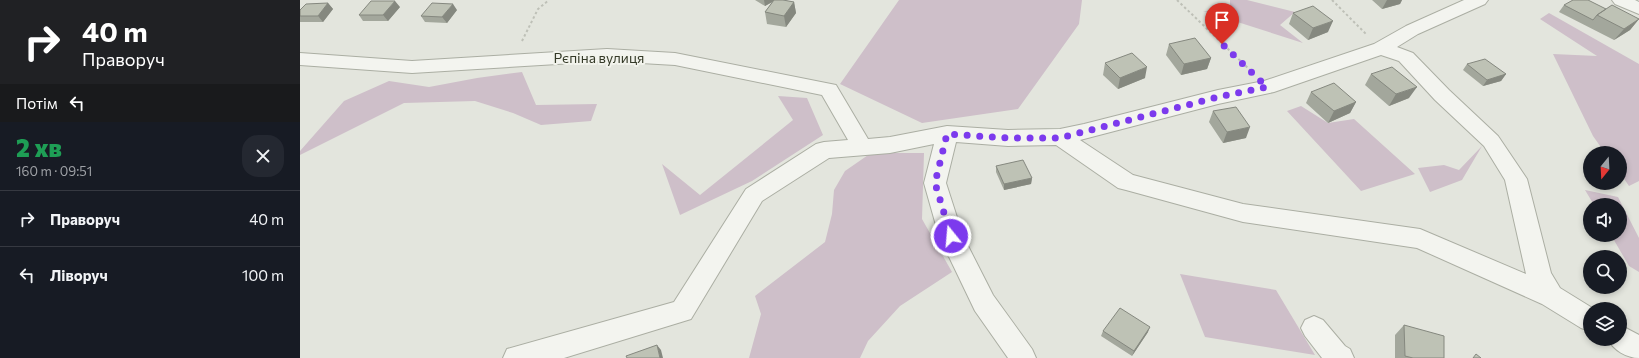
<!DOCTYPE html>
<html lang="uk">
<head>
<meta charset="utf-8">
<style>
  :root { --surface:#171b24; --page:#242831; --text:#f1f3f6; --muted:#9ea1a6; --line:#363941 }
  body { margin:0; font-family:Commissioner,sans-serif; background:var(--page); color:var(--text); height:100vh; display:flex; flex-direction:column; font-size:15px; white-space:nowrap }
  * { box-sizing:border-box; margin:0 }
  p { font-size:13px; color:var(--muted) }
  .icon { flex:none; width:22px; height:22px; fill:none; stroke:currentColor; stroke-width:2; stroke-linecap:round; stroke-linejoin:round }
  .map { position:relative; flex:1; overflow:hidden }
  .side { display:flex; flex-direction:column; background:var(--surface); width:300px }
  .side>* { flex:none }
  .banner { background:#202124; color:#fff; overflow:hidden }
  .needle { width:26px; rotate:198deg }
  .tools { position:absolute; left:1283px; top:146px; display:grid; gap:8px }
  .tools a { display:grid; place-items:center; width:44px; height:44px; border-radius:50%; background:var(--surface); box-shadow:0 2px 6px #0003; font-size:20px }
  .pin { position:absolute; display:grid; place-items:center; width:34px; height:34px; color:#fff; margin:-41px -17px; border-radius:50% 50% 50% 0; rotate:-45deg; box-shadow:0 0 4px #0007 }
  .pin .icon { rotate:45deg }
  .me { position:absolute; width:44px; margin:-22px; rotate:343deg; stroke-linejoin:round; filter:drop-shadow(0 0 3px #0008) }
  .turn { display:flex; align-items:center; gap:14px; height:84px; padding:0 16px; font-size:18px }
  .turn .icon { width:52px; height:52px; stroke-width:2.5 }
  .turn b { display:block; font-size:28px; line-height:34px }
  .then { display:flex; align-items:center; height:38px; padding:0 16px; background:#0003; gap:8px; font-size:15px }
  .round { display:grid; place-items:center; flex:none; width:42px; height:42px; border-radius:16px; background:var(--page) }
  .overview { display:flex; align-items:center; justify-content:space-between; height:68px; padding:0 16px }
  h1 { font-size:24px; font-weight:800; line-height:30px; color:#1e9e55 }
  ul { padding:0; list-style:none }
  li { display:flex; align-items:center; gap:12px; height:56px; padding:0 16px; border-top:1px solid var(--line) }
  li div { flex:1 }
  li b { display:block; font-size:15px }
  li em { font-style:normal }
  main { display:flex; flex:1; min-height:0 }
  .map>svg:first-child { display:block }
</style>
</head>
<body>
<main>
<section class="side">
<div class="banner">
<div class="turn"><svg class="icon" aria-label="right" viewBox="0 0 24 24"><path d="M7 20v-9h11M14 6l5 5-5 5"/></svg><div><b>40 m</b>Праворуч</div></div>
<div class="then">Потім<svg class="icon" aria-label="left" viewBox="0 0 24 24"><path d="M17 20v-9H6M10 6l-5 5 5 5"/></svg></div>
</div>
<div class="overview"><div><h1>2 хв</h1><p>160 m · 09:51</p></div><a class="round"><svg class="icon" aria-label="close" viewBox="0 0 24 24"><path d="M6 6l12 12M18 6L6 18"/></svg></a></div>
<ul>
<li><svg class="icon" aria-label="right" viewBox="0 0 24 24"><path d="M7 20v-9h11M14 6l5 5-5 5"/></svg><div><b>Праворуч</b></div><em>40 m</em></li>
<li><svg class="icon" aria-label="left" viewBox="0 0 24 24"><path d="M17 20v-9H6M10 6l-5 5 5 5"/></svg><div><b>Ліворуч</b></div><em>100 m</em></li>
</ul>
</section>
<div class="map">
<svg width="1339" height="358" viewBox="0 0 1339 358">
  <rect width="100%" height="100%" fill="#e3e5dd"/>
  <path fill="#cebfc9" d="M599,0H782L779,24L718,109L622,123L540,84Z
    M930,0H947L995,12L980,25L1003,43L903,11L930,13Z
    M1249,13L1339,64V181L1329,186L1320,173V153H1305L1293,136L1253,54L1297,56L1240,19Z
    M222,72L236,105L297,104L291,121L241,125L213,113L175,101L104,103L0,155V151L44,101L89,81L129,87L177,78Z
    M478,96L507,98L523,135L452,181L380,215L362,164L400,195L493,120Z
    M1001,106L1028,123L1054,119L1115,174L1061,191L987,111Z
    M1182,146L1162,180L1130,192L1118,168L1144,165L1159,170Z
    M571,153H624L622,219L652,272L600,306L568,341L560,358H449L461,314L455,296L525,242L532,214L534,190L545,171Z
    M1285,190L1318,197L1339,238V272L1329,266L1311,235H1320V205H1294Z
    M880,274L976,290L1015,355L905,337Z"/>
  <g fill="none" stroke-linecap="round" stroke-linejoin="round">
    <defs>
      <path id="minor" d="M1164,0H1188L1185,4L1118,34L1097,47L1113,53L1149,90L1198,136L1227,179L1251,273L1260,288L1294,309H1290V331L1281,328L1242,304L1117,248L943,222L826,190L818,188L756,145L708,146L656,142L646,183L663,236L693,295L732,349L736,358H708L675,311L639,236L624,183L634,144L590,153L529,158L462,201L391,319L264,358H203L207,349L374,302L446,189L516,144L524,142L548,140L522,95L375,65L307,61L112,73L0,65V53L112,61L307,49L375,53L536,85L568,139L590,137L647,126L708,130L760,129L784,124L918,90L964,81L1074,44L1106,26ZM1081,55L1099,61L1135,100L1184,146L1205,180L1226,274L1120,229L943,204L833,175L780,140L918,104L974,92Z
        M1312,0H1335L1339,2V14L1315,4Z
        M1014,316L1023,320L1045,346L1050,349L1054,358H1022L1005,336L1001,328L1005,320Z
        M1320,325L1339,335V358C1327,358 1313,350 1308,339H1320Z"/>
    </defs>
    <use href="#minor" stroke="#abaea3" stroke-width="2"/>
    <path stroke="#bec0b7" stroke-width="2" stroke-dasharray="2.5 2.5" stroke-linecap="butt" d="M877,0L951,71
      M1032,0L1066,34
      M222,41L238,9L249,0"/>
    <use href="#minor" fill="#f3f4ef" fill-rule="evenodd"/>
  </g>
  <path fill="#a3a79c" d="M455,0H483L494,2L496,13L486,27L467,24L465,12L472,2L465,6Z
    M1072,0H1102L1100,4L1082,9Z
    M28,3L33,9L23,22H0V10Z
    M1264,5L1306,9L1339,19L1330,30L1314,40L1259,12Z
    M100,7L88,21H63L59,15Z
    M157,10L147,23L125,22L121,16Z
    M993,13L1028,32L1008,40L989,24Z
    M869,44L911,58L907,69L881,75L866,55Z
    M805,63L845,78L818,89L803,75Z
    M1167,64L1206,74L1201,81L1183,86L1163,70Z
    M1071,74L1109,98L1089,106L1065,85Z
    M1011,92L1056,102L1050,113L1028,123L1006,103Z
    M913,111L946,138L923,143L909,122Z
    M696,166L732,178L731,184L704,190L696,172Z
    M1104,325L1144,358H1095V335Z
    M803,331L848,332L832,356L801,336Z"/>
  <path fill="#85887f" d="M464,0H476L465,6Z
    M1087,0H1102L1100,4L1082,9Z
    M95,1L100,7L88,21L83,15Z
    M494,2L496,13L486,27L484,16Z
    M28,3L33,9L23,22L18,16Z
    M153,4L157,10L147,23L142,17Z
    M1339,19L1330,30L1314,40L1324,29Z
    M1033,21L1028,32L1008,40L1013,28Z
    M911,58L907,69L881,75L884,64Z
    M847,67L845,78L818,89L820,78Z
    M1206,74L1201,81L1183,86L1187,80Z
    M1117,87L1109,98L1089,106L1096,94Z
    M1056,102L1050,113L1028,123L1034,111Z
    M950,127L946,138L923,143L927,132Z
    M732,178L731,184L704,190V184Z
    M850,327L848,332L832,356L834,351Z
    M357,345L361,350L363,358H360Z"/>
  <path fill="#bec2b5" stroke="#85887f" d="M474,0H483L494,2L484,16L465,12Z
    M1273,0H1288L1306,9L1297,15L1293,20L1264,5Z
    M71,1H95L83,15H59Z
    M28,3L18,16H0V10L6,4Z
    M132,3L153,4L142,17L121,16Z
    M1312,5L1339,19L1324,29L1297,15Z
    M1013,6L1033,21L1013,28L993,13Z
    M895,38L911,58L884,64L869,44Z
    M832,53L847,67L820,78L805,63Z
    M1185,59L1206,74L1187,80L1167,64Z
    M1092,67L1117,87L1096,94L1071,74Z
    M1034,83L1056,102L1034,111L1011,92Z
    M936,107L950,127L927,132L913,111Z
    M723,160L732,178L704,184L696,166Z
    M820,308L850,327L834,351L803,331Z
    M1104,325L1144,336V358H1113L1105,356Z
    M357,345L360,358H327L326,356Z
    M1176,354L1181,358H1173Z"/>
  <g fill="none" stroke-linecap="round" stroke-linejoin="round">
    <path stroke="#7c3aed" stroke-width="7" stroke-dasharray="0 12.6" d="M651,236L635,183L647,134L708,138H760L918,97L967,87L922,44"/>
  </g>
  <g text-anchor="middle" stroke-width="4" stroke-linejoin="round" paint-order="stroke">
    <g font-size="14" fill="#353a28" stroke="#f2f3ec">
      <text x="299" y="63">Рєпіна вулиця</text>
    </g>
  </g>
</svg>
<div class="tools">
<a><svg class="needle" viewBox="-14 -14 28 28"><path d="M0-13l5 13h-10z" fill="#e53935"/><path d="M0 13l5-13h-10z" fill="#9ea1a6"/></svg></a>
<a><svg class="icon" aria-label="sound" viewBox="0 0 24 24"><path d="M4 9h4l5-4v14l-5-4H4zM17 9q2 3 0 6"/></svg></a>
<a><svg class="icon" aria-label="search" viewBox="0 0 24 24"><circle cx="10" cy="10" r="6"/><path d="M15 15l6 6"/></svg></a>
<a><svg class="icon" aria-label="layers" viewBox="0 0 24 24"><path d="M12 4l9 5-9 5-9-5zM3 14l9 5 9-5"/></svg></a>
</div>
<div class="pin" style="left:922px;top:44px;background:#d93025"><svg class="icon" aria-label="arrive" viewBox="0 0 24 24"><path d="M6 21V4h12l-3 4 3 4H6"/></svg></div>
<svg class="me" style="left:651px;top:236px" viewBox="-20 -20 40 40"><circle r="17" fill="#7c3aed" stroke="#fff" stroke-width="3"/><path d="M0-11L8 9 0 5-8 9z" fill="#fff"/></svg>
</div>
</main>
</body>
</html>
